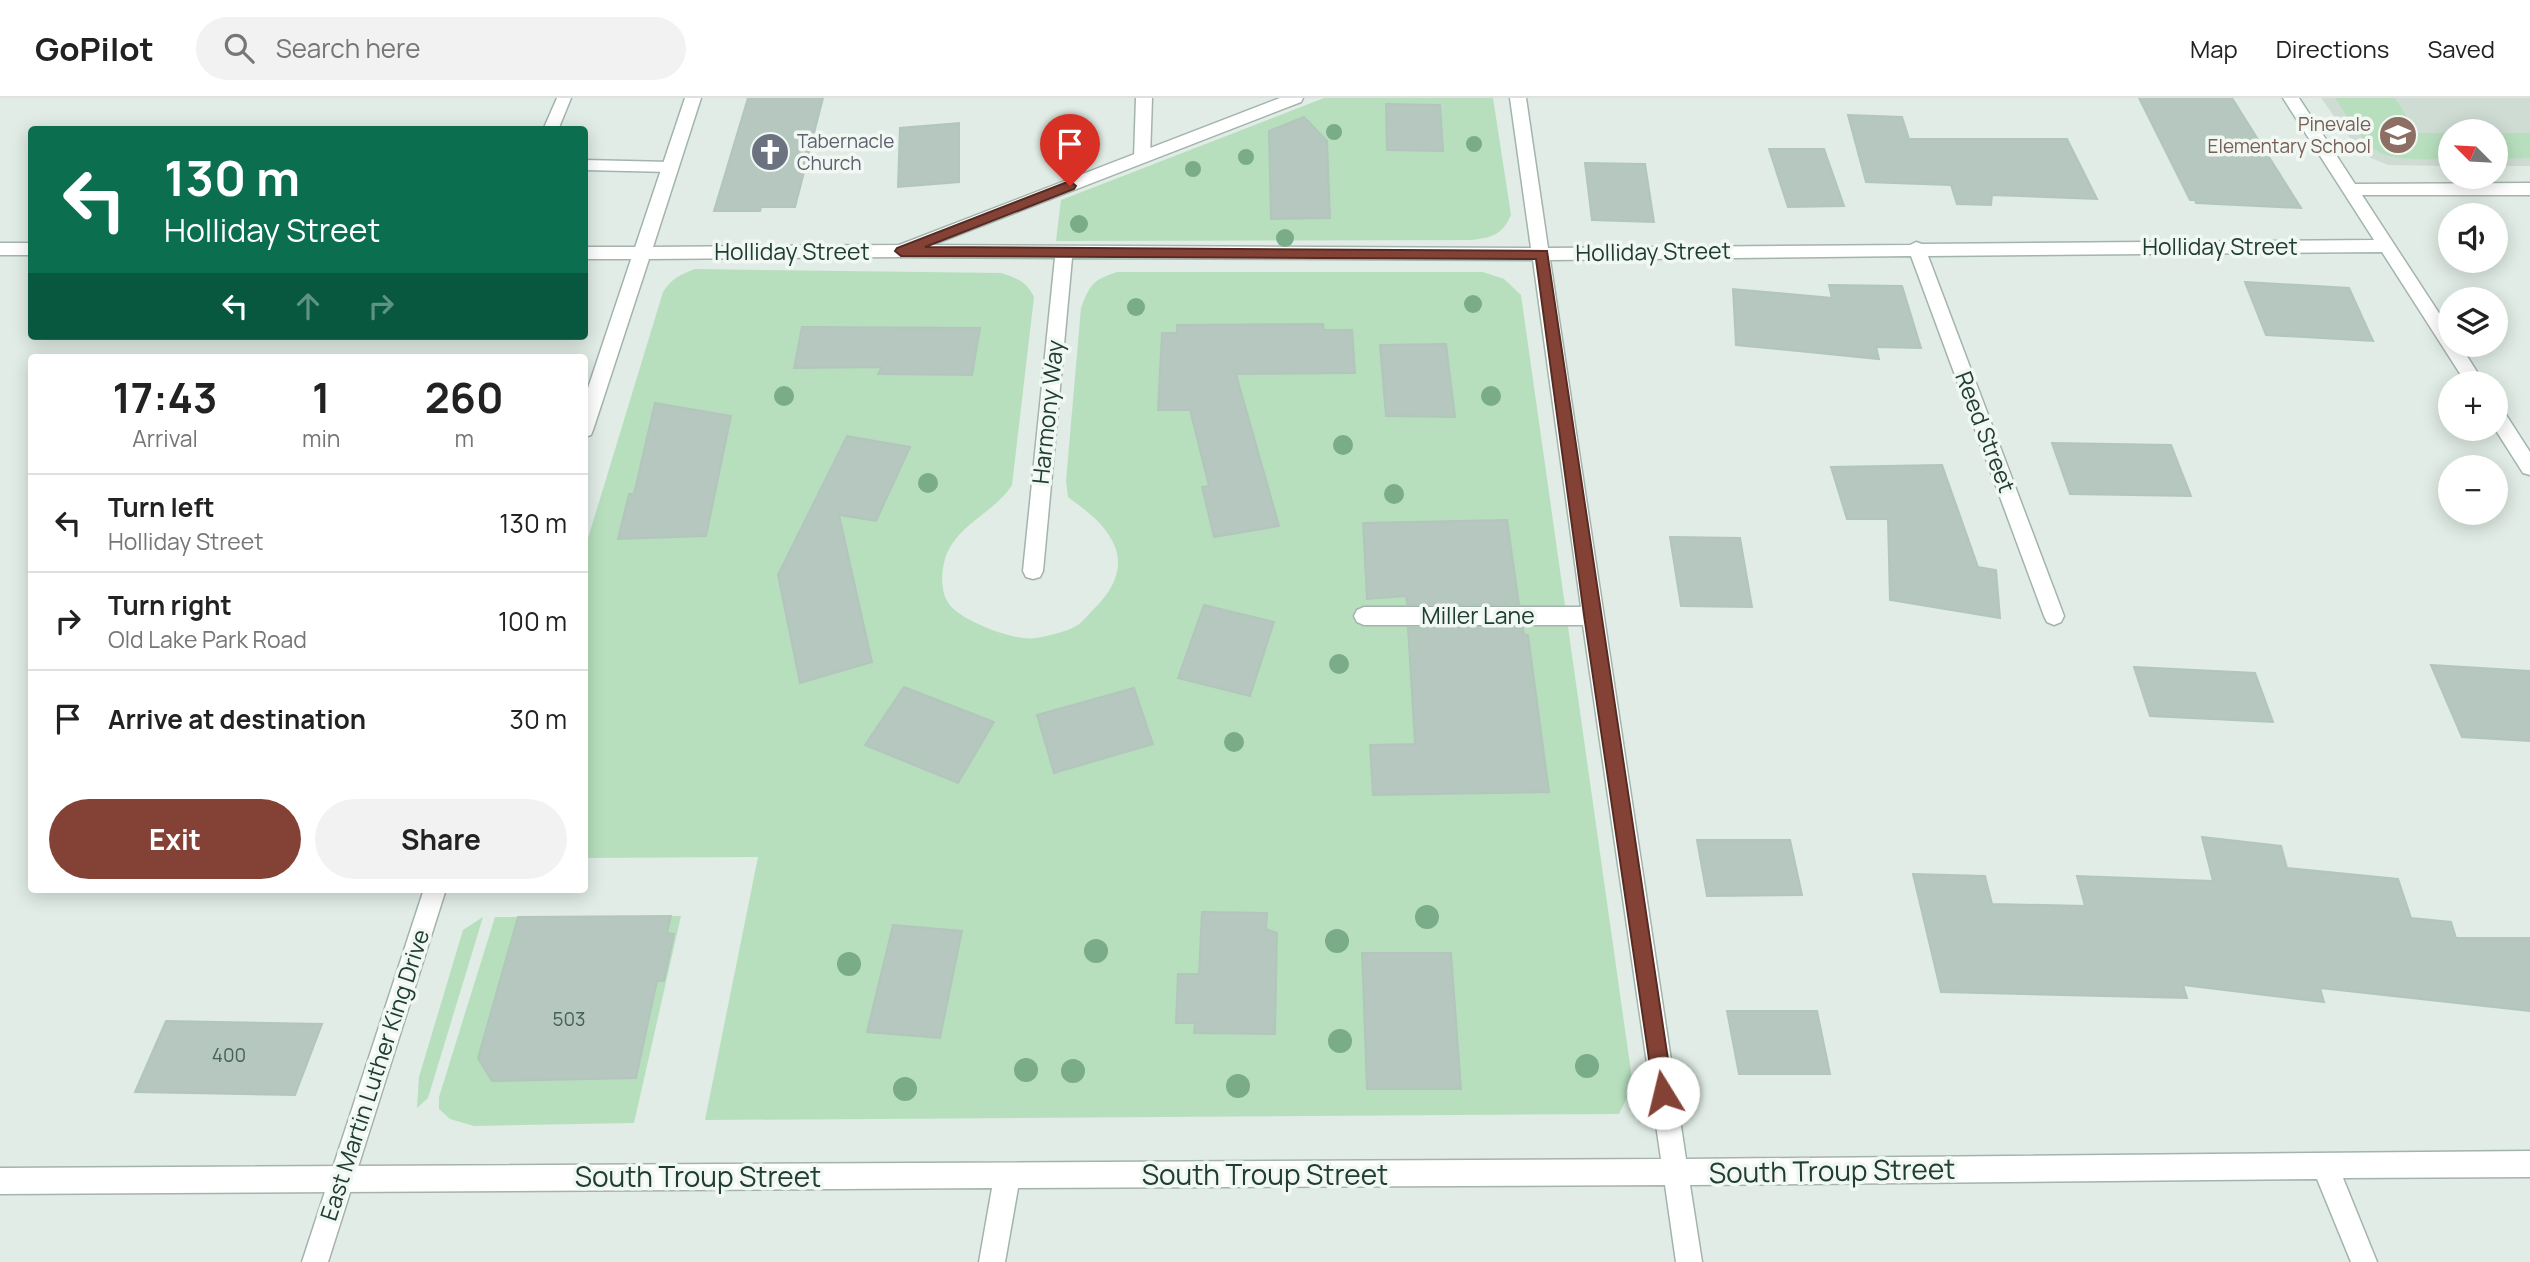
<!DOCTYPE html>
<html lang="en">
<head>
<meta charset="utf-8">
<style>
  :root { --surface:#fff; --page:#f2f2f2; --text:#222; --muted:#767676; --line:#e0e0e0; --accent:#844236 }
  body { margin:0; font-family:Manrope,sans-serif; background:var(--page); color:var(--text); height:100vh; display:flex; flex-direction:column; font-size:26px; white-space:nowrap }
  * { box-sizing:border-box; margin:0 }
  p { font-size:23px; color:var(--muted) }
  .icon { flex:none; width:38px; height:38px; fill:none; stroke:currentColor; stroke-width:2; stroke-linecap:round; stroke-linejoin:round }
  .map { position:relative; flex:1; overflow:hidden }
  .sheet { position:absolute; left:28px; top:256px; width:560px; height:539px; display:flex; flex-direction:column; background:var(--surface); border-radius:7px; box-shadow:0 4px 18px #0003 }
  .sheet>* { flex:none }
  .banner { position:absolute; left:28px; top:28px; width:560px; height:214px; border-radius:7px; box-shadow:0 4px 18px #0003; background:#0b6e4f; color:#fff; overflow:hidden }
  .needle { width:46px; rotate:294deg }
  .controls { position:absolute; left:2438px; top:21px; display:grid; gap:14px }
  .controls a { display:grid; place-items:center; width:70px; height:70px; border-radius:50%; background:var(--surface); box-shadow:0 4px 18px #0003; font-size:35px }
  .pin { position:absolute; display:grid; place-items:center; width:60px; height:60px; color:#fff; margin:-72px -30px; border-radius:50% 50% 50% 0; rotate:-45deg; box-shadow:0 0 7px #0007 }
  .pin .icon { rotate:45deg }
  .me { position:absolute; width:77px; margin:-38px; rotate:351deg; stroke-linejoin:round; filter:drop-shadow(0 0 5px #0008) }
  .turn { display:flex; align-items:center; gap:24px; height:147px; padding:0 21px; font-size:32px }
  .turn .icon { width:91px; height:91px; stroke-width:2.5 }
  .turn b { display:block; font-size:49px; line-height:60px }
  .lanes { display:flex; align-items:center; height:66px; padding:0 21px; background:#0003; justify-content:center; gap:35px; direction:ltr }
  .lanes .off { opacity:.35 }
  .eta { display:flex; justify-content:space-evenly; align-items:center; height:119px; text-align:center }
  .eta b { font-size:42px; font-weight:700; line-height:49px }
  .cta { display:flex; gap:14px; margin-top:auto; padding:14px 21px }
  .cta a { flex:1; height:80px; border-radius:42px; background:var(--accent); color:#fff; font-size:28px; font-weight:700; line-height:80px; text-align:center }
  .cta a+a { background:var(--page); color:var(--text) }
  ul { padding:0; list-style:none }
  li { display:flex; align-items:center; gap:21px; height:98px; padding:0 21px; border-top:2px solid var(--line) }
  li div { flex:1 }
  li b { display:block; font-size:26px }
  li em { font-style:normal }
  header { display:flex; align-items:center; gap:42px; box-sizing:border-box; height:98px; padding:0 35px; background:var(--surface); border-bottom:2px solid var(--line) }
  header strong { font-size:33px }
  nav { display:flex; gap:38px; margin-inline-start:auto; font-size:24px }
  .search { width:490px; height:63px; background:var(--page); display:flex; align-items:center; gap:18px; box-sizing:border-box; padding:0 24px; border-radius:38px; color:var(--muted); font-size:26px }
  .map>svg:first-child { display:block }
</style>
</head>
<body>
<header>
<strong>GoPilot</strong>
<div class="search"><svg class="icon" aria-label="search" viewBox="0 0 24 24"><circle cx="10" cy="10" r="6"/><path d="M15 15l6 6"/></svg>Search here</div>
<nav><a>Map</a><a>Directions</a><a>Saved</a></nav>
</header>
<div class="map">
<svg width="2530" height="1164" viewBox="0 0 2530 1164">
  <rect width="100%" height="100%" fill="#e0ece5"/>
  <path fill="#cedcd4" d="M2321,0H2530V68H2496V33H2450V68L2388,67L2371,60L2358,51Z"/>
  <path fill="#b7dfbe" d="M1324,0H1493L1511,117C1502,137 1493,139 1472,142L1056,143L1061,102Z
    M2335,0H2395L2417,35H2450V61C2375,62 2375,62 2335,0Z
    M2496,35H2530V60L2496,61Z
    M695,171L1001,175C1017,180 1027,184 1034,199L1012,387C994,416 952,428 944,465C941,478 941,495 949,506C961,523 1016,544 1036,540C1047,538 1066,534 1076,528C1082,525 1087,518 1092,513C1113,493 1128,467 1110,439C1100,422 1084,411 1068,399L1066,383L1081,210C1090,186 1093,182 1117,174H1483L1504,181L1521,197L1633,988L1619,1016L705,1022L758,759L585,760V450L663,194C671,181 681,176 695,171Z
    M671,818H681L634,1025L474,1028L450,1021L439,1011V999L495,819H518L478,960L493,983L636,980L657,883L664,882L674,836L667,835Z
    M483,819L428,1000L417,1010L419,979L463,832Z"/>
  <path fill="#b5c7be" stroke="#b2c6bc" stroke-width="2" d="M748,0H823L795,109H761L760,113H714Z
    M2139,0H2232L2301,110L2196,105L2195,102H2190Z
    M1386,6L1440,7L1443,53L1387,52Z
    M1848,17L1902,19L1909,41H2067L2097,101L1992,97L1991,107L1957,106L1951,87L1866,84Z
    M1304,19L1327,43L1330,120L1271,121L1269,33Z
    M959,25V84L898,89L900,30Z
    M1769,51H1824L1844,108L1788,109Z
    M1585,65L1645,66L1654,124L1592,122Z
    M2245,184L2349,190L2373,243L2266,237Z
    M1829,187L1902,188L1921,250L1876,249L1879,261L1736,247L1733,191L1832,200Z
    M1323,226L1324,232H1352L1355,275L1236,276L1279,428L1214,439L1202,389L1209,388L1190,312H1158L1162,235H1177V227Z
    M802,229L980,230L972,277L878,276L882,269L794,270Z
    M1446,246L1455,319L1386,318L1380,247Z
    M655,305L731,318L706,438L618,441L629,396H634Z
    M847,338L910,349L876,423L839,417L872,564L800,585L778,477Z
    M2052,345L2171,347L2191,398L2070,396Z
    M1942,367L1978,469L1996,472L2000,520L1890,502L1888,421H1847L1831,369Z
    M1507,422L1519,506H1407L1406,498L1367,501L1363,425Z
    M1670,439L1740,440L1752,509L1681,508Z
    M1204,507L1274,524L1250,598L1178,580Z
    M1408,530H1523L1524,537H1528L1549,694L1373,697L1370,647L1415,646Z
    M2431,567L2530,573V643L2462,639Z
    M2134,569L2255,575L2273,624L2150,618Z
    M904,589L994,624L958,685L865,647Z
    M1134,590L1153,646L1054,675L1037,617Z
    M2202,739L2281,748L2287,770L2398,781L2411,820L2451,824L2456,840H2530V913L2320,890L2324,904L2183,887L2187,900L1941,894L1913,776L1985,778L1992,806L2085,808L2077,778L2213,783Z
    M1697,742H1790L1802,797L1707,798Z
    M1202,814L1267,815L1266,831L1277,835L1275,936L1194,935L1195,925H1176L1178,876H1199Z
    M671,818L667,835L674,836L664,883H657L636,980L492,983L478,960L518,819Z
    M893,827L962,833L940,940L867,934Z
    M1362,855H1451L1461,991H1367Z
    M1727,913H1817L1830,976H1739Z
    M166,923L322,926L295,997L135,994Z"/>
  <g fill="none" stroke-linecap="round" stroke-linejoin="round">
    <defs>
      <path id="service" d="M557,0H571L558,32H543Z
        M584,62L670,64L677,69L670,74L584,72Z"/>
      <path id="minor" d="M1136,0H1152L1150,60L1142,65L1134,60Z
        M1510,0H1526L1548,150L1910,147L1916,144L1922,146L2374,142L2283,0H2299L2355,86L2530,85V97H2362L2450,232V247H2460L2484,285H2466L2382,154L1928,158L2064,518L2061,524L2054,527L2047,524L2044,518L1911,158L1550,162L1686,1061L2530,1053V1079L2343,1080L2377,1164H2351L2317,1081L1690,1087L1702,1164H1676L1665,1087L1018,1090L1005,1164H979L992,1090L0,1096V1070L1661,1061L1583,527H1364L1357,524L1354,518L1357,512L1364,509H1581L1533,162L1072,160L1043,473L1040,479L1033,481L1026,479L1023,473L1055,160L901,159L892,153L901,147L1531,150Z
        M0,145H32V157H0Z
        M584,149H642L651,155L642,161H584Z
        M2496,310L2503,312L2530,354V377L2523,375L2495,331Z"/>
      <path id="tertiary" d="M685,0H701L653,149L899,147L1280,0H1303L1301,4L901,159L649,161L593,332L591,337L584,339V302Z
        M424,791H446L328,1164H302Z"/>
    </defs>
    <use href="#service" stroke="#a3b4ac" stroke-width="3"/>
    <use href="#minor" stroke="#a3b4ac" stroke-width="3"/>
    <use href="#tertiary" stroke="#a3b4ac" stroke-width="3"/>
    <use href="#service" fill="#fff" fill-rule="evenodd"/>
    <use href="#minor" fill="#fff" fill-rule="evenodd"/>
    <use href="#tertiary" fill="#fff" fill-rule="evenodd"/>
  </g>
  <g fill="#7aac89">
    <circle cx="1334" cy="34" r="8"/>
    <circle cx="1474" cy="46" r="8"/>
    <circle cx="1246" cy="59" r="8"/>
    <circle cx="1193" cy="71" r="8"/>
    <circle cx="1079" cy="126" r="9"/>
    <circle cx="1285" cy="140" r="9"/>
    <circle cx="1473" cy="206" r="9"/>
    <circle cx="1136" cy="209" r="9"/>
    <circle cx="784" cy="298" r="10"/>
    <circle cx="1491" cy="298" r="10"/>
    <circle cx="1343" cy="347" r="10"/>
    <circle cx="928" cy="385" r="10"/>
    <circle cx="1394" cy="396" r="10"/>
    <circle cx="1339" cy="566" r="10"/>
    <circle cx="1234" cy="644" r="10"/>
    <circle cx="1427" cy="819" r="12"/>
    <circle cx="1337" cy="843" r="12"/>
    <circle cx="1096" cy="853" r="12"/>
    <circle cx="849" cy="866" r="12"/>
    <circle cx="1340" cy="943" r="12"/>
    <circle cx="1587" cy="968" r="12"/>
    <circle cx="1026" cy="972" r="12"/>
    <circle cx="1073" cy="973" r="12"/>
    <circle cx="1238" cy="988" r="12"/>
    <circle cx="905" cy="991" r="12"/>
  </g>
  <path fill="#844236" stroke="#562b23" stroke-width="2" d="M1070,83L1076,88L1074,91L925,149L1547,153L1673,995L1670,1001L1663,1004L1657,1001L1654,995L1584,517L1536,161L901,158L895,153L897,150Z"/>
  <defs>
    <symbol id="school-disc" viewBox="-11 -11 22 22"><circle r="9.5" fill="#8d6e63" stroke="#f1f8f4"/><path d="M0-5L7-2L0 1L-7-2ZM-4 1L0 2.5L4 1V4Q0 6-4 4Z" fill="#fff"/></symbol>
    <symbol id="church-disc" viewBox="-11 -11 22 22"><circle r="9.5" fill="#6b7280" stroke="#f1f8f4"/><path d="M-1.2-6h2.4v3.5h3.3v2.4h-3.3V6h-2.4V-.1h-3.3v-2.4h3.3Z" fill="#fff"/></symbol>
  </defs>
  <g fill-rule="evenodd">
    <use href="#school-disc" x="2376" y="15" width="44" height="44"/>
    <use href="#church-disc" x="748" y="32" width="44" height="44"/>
  </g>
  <g text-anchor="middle" stroke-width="7" stroke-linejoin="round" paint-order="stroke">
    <g font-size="19" fill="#785e54" stroke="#f1f8f4" text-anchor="end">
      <text x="2371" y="33">Pinevale<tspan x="2371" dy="22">Elementary School</tspan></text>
    </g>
    <g font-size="19" fill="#5b616d" stroke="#f1f8f4" text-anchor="start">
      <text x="797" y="50">Tabernacle<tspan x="797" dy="22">Church</tspan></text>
    </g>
    <g font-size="19" fill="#456055">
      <text x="569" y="928">503</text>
      <text x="229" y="964">400</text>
    </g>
    <g font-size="23" fill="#203d32" stroke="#f1f8f4">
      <text x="2220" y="157">Holliday Street</text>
      <text x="792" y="162">Holliday Street</text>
      <text transform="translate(1653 154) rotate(-1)" y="8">Holliday Street</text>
      <text transform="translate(1048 314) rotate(-84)" y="8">Harmony Way</text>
      <text transform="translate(1985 334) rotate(69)" y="8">Reed Street</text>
      <text x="1478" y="526">Miller Lane</text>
      <text transform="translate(375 977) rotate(-72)" y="8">East Martin Luther King Drive</text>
    </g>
    <g font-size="28" fill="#203d32" stroke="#f1f8f4">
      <text transform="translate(1832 1073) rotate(-1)" y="10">South Troup Street</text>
      <text x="1265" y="1087">South Troup Street</text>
      <text x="698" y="1089">South Troup Street</text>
    </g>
  </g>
</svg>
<div class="controls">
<a><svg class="needle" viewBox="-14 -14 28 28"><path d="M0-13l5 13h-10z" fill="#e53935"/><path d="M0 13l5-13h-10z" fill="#767676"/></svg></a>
<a><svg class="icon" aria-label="sound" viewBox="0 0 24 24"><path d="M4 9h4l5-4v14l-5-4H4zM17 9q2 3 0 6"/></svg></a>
<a><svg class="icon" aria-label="layers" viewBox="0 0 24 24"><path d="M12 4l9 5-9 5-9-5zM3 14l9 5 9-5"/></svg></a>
<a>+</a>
<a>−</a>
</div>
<div class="pin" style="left:1070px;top:88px;background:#d93025"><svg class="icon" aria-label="arrive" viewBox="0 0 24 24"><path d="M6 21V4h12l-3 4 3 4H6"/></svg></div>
<svg class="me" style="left:1663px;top:995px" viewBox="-20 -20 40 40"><circle r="19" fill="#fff"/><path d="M0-13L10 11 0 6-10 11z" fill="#844236"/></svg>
<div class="banner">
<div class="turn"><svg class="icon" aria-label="left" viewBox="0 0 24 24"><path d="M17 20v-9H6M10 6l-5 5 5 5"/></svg><div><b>130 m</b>Holliday Street</div></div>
<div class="lanes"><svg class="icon" aria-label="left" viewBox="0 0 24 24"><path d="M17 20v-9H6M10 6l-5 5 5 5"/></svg><svg class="icon off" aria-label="ahead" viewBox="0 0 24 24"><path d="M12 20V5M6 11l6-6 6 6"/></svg><svg class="icon off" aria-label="right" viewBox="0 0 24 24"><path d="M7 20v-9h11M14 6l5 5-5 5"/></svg></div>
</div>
<section class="sheet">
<div class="eta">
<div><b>17:43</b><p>Arrival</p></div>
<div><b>1</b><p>min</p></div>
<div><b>260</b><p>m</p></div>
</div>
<ul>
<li><svg class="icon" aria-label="left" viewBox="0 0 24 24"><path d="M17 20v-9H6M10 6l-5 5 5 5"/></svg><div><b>Turn left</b><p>Holliday Street</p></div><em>130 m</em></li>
<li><svg class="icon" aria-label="right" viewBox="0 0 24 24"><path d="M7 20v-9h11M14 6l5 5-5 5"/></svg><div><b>Turn right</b><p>Old Lake Park Road</p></div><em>100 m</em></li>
<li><svg class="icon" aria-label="arrive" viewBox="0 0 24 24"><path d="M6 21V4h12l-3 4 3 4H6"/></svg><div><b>Arrive at destination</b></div><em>30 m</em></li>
</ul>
<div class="cta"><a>Exit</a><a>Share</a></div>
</section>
</div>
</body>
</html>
